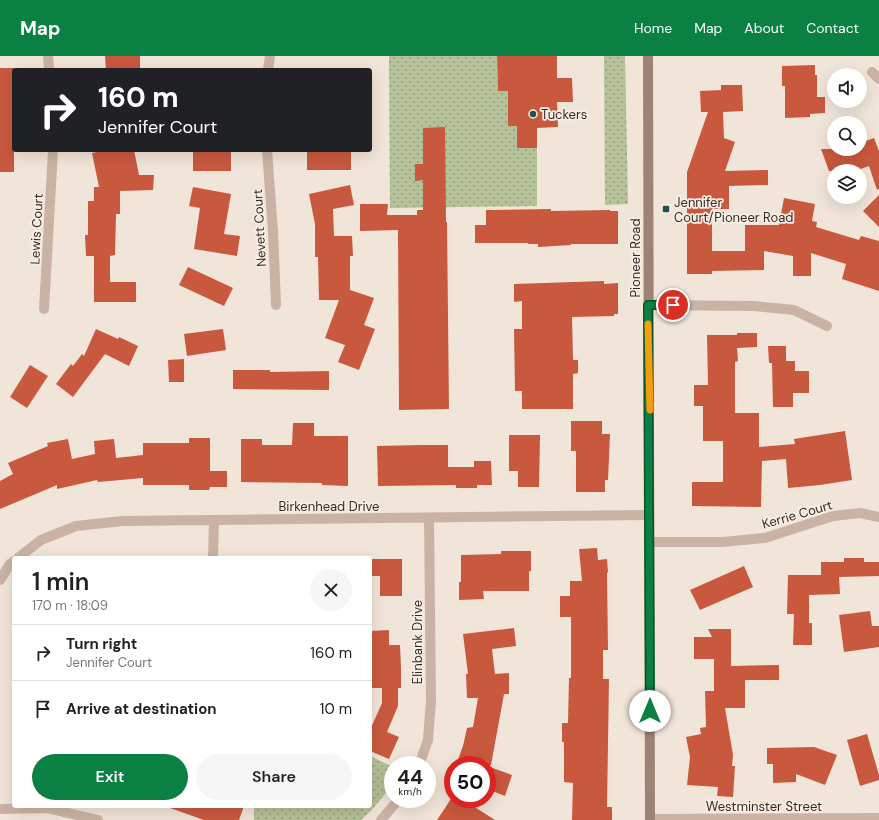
<!DOCTYPE html>
<html lang="en">
<head>
<meta charset="utf-8">
<style>
  :root { --surface:#fff; --page:#f6f6f6; --text:#222; --muted:#767676; --line:#e0e0e0; --accent:#0b8043 }
  body { margin:0; font-family:"DM Sans",sans-serif; background:var(--page); color:var(--text); height:100vh; display:flex; flex-direction:column; font-size:15px; white-space:nowrap }
  * { box-sizing:border-box; margin:0 }
  p { font-size:13px; color:var(--muted) }
  .icon { flex:none; width:22px; height:22px; fill:none; stroke:currentColor; stroke-width:2; stroke-linecap:round; stroke-linejoin:round }
  .map { position:relative; flex:1; overflow:hidden }
  .sheet { position:absolute; left:12px; top:500px; width:360px; height:252px; display:flex; flex-direction:column; background:var(--surface); border-radius:4px; box-shadow:0 4px 16px #0002 }
  .sheet>* { flex:none }
  .top-card { position:absolute; left:12px; top:12px; width:360px; height:84px; border-radius:4px; box-shadow:0 4px 16px #0002; background:#202124; color:#fff; overflow:hidden }
  .tools { position:absolute; left:827px; top:12px; display:grid; gap:8px }
  .tools a { display:grid; place-items:center; width:40px; height:40px; border-radius:50%; background:var(--surface); box-shadow:0 4px 16px #0002; font-size:20px }
  .speed { position:absolute; left:384px; top:700px; display:flex; gap:8px; font-size:20px; font-weight:700; text-align:center }
  .speed>* { display:grid; place-content:center; width:52px; height:52px; border-radius:50%; background:var(--surface); box-shadow:0 4px 16px #0002; line-height:1 }
  .speed small { font-size:10px; font-weight:400 }
  .speed .limit { border:6px solid #d22; background:#fff; color:#111 }
  .pin { position:absolute; display:grid; place-items:center; width:34px; height:34px; color:#fff; margin:-17px; border:2px solid #fff; border-radius:50%; box-shadow:0 1px 4px #0007 }
  .me { position:absolute; width:44px; margin:-22px; rotate:0deg; stroke-linejoin:round; filter:drop-shadow(0 0 3px #0008) }
  .turn { display:flex; align-items:center; gap:14px; height:84px; padding:0 20px; font-size:18px }
  .turn .icon { width:52px; height:52px; stroke-width:2.5 }
  .turn b { display:block; font-size:28px; line-height:34px }
  .round { display:grid; place-items:center; flex:none; width:42px; height:42px; border-radius:21px; background:var(--page) }
  .headline { display:flex; align-items:center; justify-content:space-between; height:68px; padding:0 20px }
  h1 { font-size:24px; font-weight:600; line-height:30px }
  .action { display:flex; gap:8px; margin-top:auto; padding:8px 20px }
  .action a { flex:1; height:46px; border-radius:24px; background:var(--accent); color:#fff; font-size:16px; font-weight:600; line-height:46px; text-align:center }
  .action a+a { background:var(--page); color:var(--text) }
  ul { padding:0; list-style:none }
  li { display:flex; align-items:center; gap:12px; height:56px; padding:0 20px; border-top:1px solid var(--line) }
  li div { flex:1 }
  li b { display:block; font-size:15px }
  li em { font-style:normal }
  header { display:flex; align-items:center; gap:24px; box-sizing:border-box; height:56px; padding:0 20px; background:var(--accent); color:#fff }
  header strong { font-size:19px }
  nav { display:flex; gap:22px; margin-inline-start:auto; font-size:14px }
  .map>svg:first-child { display:block }
</style>
</head>
<body>
<header>
<strong>Map</strong>
<nav><a>Home</a><a>Map</a><a>About</a><a>Contact</a></nav>
</header>
<div class="map">
<svg width="879" height="764" viewBox="0 0 879 764">
  <defs>
    <pattern id="green-dots" width="8" height="8" patternUnits="userSpaceOnUse"><rect width="8" height="8" fill="#b5c198"/><path d="M2 2h.1M6 6h.1" fill="none" stroke="#949d7c" stroke-width="1.8" stroke-linecap="round"/></pattern>
  </defs>
  <rect width="100%" height="100%" fill="#f1e4d8"/>
  <path fill="url(#green-dots)" d="M389,0H497L498,35H508V70H517V92H537V150L390,152Z
    M604,0H625L628,148L605,149Z
    M370,700L393,711C393,715 394,720 393,724C391,734 369,757 361,764H254V750H370Z"/>
  <path fill="#c8593f" d="M105,0H140V13L106,14Z
    M497,0H557V22H572L573,46H557L558,71L537,72V92H517V70H508V35H498Z
    M815,9V19H817V41H825V57L810,58V61L785,62V30H782V10Z
    M0,12H14V116H0Z
    M721,29H742L743,55L723,56L724,82L735,86L725,115L768,114V129L729,130V153H712V195H745V169H779L784,142L815,148L812,165L817,166L816,171L859,184L861,180L879,185V235L842,223L846,208L811,197V220H793V200L764,195V214L712,215V218H687V116L708,56H701L700,35L721,34Z
    M445,71L446,166H447L449,353L399,354L398,174L360,175V148H388L387,159H417V154H423V124L415,125V108H423V72Z
    M874,82L879,95V133L877,134L869,110L855,115H829L821,93H860V87Z
    M106,94H134L139,119H154L153,134L120,135V158H116L115,199L110,200V226H136V246H94V200H86L85,179H88V145H94V131H99L92,97Z
    M193,94H231V115H193Z
    M307,94H351V114H307Z
    M350,129L354,149L333,153L334,180H352L353,200H350V234L374,242L364,269L375,273L359,314L338,306L345,289L325,282L339,244H319L318,201H315V168L309,138Z
    M193,131L231,138L224,178L240,180L237,200L194,193L200,152L189,150Z
    M879,139V171L863,155Z
    M551,153V155L610,154V155H618V188H571V189L538,191V188H528V187H475V169H486V154Z
    M188,211L233,232L224,250L179,229Z
    M604,225V228L618,227V258H614V260L572,261L573,304H578V317L573,318V353H522V335H515L514,273H522V245L514,246V228Z
    M96,273L118,283L119,281L138,290L129,310L105,298L73,341L56,328L71,308L73,310L82,298L84,300Z
    M223,273L226,294L187,300L184,278Z
    M737,277H757V291L737,292L738,305L735,306V357H759V391L795,388L794,383L845,375L852,424L820,429L788,432L786,403L762,405L761,451L692,450V426H723V385H703V350H694V329H708L707,279H737Z
    M768,290H786V305H795V315H809V337H793V351H773L772,307H769Z
    M184,303V326H169L168,304Z
    M30,309L48,320L27,352L10,341Z
    M233,314H270V316L329,315V334L233,333Z
    M571,365H602V378H610L608,424H605V436H576V395H571Z
    M293,367H314V380H348V430L322,429V427L241,426V383H262V389H292Z
    M509,379H540L539,431H518V415H509Z
    M189,382H210V415H227V431H210L209,434H189V429H143V422L98,426L97,424L57,433V429L0,453V425L13,418L8,407L48,390L47,387L68,383L72,403L95,398L94,385L114,383L116,402L143,399V387H189Z
    M421,389H448V411H474V405H491L492,429H477V432H456V429L378,430L377,390Z
    M597,492L598,504L607,503L608,516L607,517L608,594H603V623H609L607,751H612V764H572L573,727L564,726V686H562V667H568L569,622H571V561H560V540H570V525H582L579,493Z
    M501,495H531V515H529V535H483L484,543L459,544V526H461V499L501,498Z
    M844,502H864V506H879V520L839,521L840,538L809,539V567H812V589H793L794,558H787L788,519H821V506H844Z
    M371,503H402V540H380V520H371Z
    M744,510L753,531L700,554L690,534Z
    M870,555L872,570H879V591L844,596L839,559Z
    M514,572L516,590L492,593L495,618L509,617V638H504L491,709H456L463,690L467,672L473,671L478,642H467L466,618H468L463,578Z
    M708,573H731V610L779,609V624H745V652H725L733,699L732,710H735L733,741L717,740L718,731L687,729L690,701L686,681L701,678L700,672L706,671L705,635H714V603H694V581H712Z
    M389,574V589H400L401,612V632H398V650L387,676L399,681L389,703L370,695V674L382,647V632H370V575Z
    M867,678L879,719V724L860,730L847,684Z
    M814,691L837,699L825,729L796,718V726L773,727V708H767V692Z
    M487,710L512,719L505,740L487,733Z
    M451,743H462L495,764H437Z
    M170,750H244L239,764H204L170,752Z"/>
  <g fill="none" stroke-linecap="round" stroke-linejoin="round">
    <path stroke="#cab3a4" stroke-width="10" d="M48,0L49,14
      M268,14L270,0
      M872,16L879,23
      M267,94L273,175L276,249
      M648,249L754,250L794,254L827,270
      M44,253L53,94
      M649,486H723L765,482L833,460L860,457L879,461
      M18,502L41,484L76,470L122,465L649,459
      M213,502L214,464
      M0,524L10,508L14,505
      M419,709L428,684L431,645L429,462
      M0,753L47,752L98,764
      M650,763L879,762
      M381,764L399,743"/>
    <path stroke="#9d8276" stroke-width="10" d="M648,0L650,764"/>
  </g>
  <g fill="none" stroke-linecap="round" stroke-linejoin="round">
    <defs>
      <path id="route" d="M650,655L648,249H673"/>
    </defs>
    <use href="#route" stroke="#07532c" stroke-width="10"/>
    <use href="#route" stroke="#0b8043" stroke-width="7"/>
    <path stroke="#f59e0b" stroke-width="7" d="M648,268L650,354"/>
  </g>
  <g fill="#1b5657" stroke="#f9eee4" stroke-width="1.5">
    <circle cx="533" cy="58" r="4"/>
    <rect x="662" y="149" width="8" height="8" rx="2"/>
  </g>
  <g text-anchor="middle" stroke-width="3.5" stroke-linejoin="round" paint-order="stroke">
    <g font-size="13" fill="#352a26" stroke="#f9eee4" text-anchor="start">
      <text x="541" y="63">Tuckers</text>
      <text x="674" y="151">Jennifer<tspan x="674" dy="15">Court/Pioneer Road</tspan></text>
    </g>
    <g font-size="13" fill="#352a26" stroke="#f9eee4">
      <text transform="translate(259 172) rotate(-93)" y="5">Nevett Court</text>
      <text transform="translate(36 173) rotate(-87)" y="5">Lewis Court</text>
      <text transform="translate(635 202) rotate(-90)" y="5">Pioneer Road</text>
      <text x="329" y="455">Birkenhead Drive</text>
      <text transform="translate(797 458) rotate(-16)" y="5">Kerrie Court</text>
      <text transform="translate(417 586) rotate(-90)" y="5">Elinbank Drive</text>
      <text x="764" y="755">Westminster Street</text>
    </g>
  </g>
</svg>
<div class="tools">
<a><svg class="icon" aria-label="sound" viewBox="0 0 24 24"><path d="M4 9h4l5-4v14l-5-4H4zM17 9q2 3 0 6"/></svg></a>
<a><svg class="icon" aria-label="search" viewBox="0 0 24 24"><circle cx="10" cy="10" r="6"/><path d="M15 15l6 6"/></svg></a>
<a><svg class="icon" aria-label="layers" viewBox="0 0 24 24"><path d="M12 4l9 5-9 5-9-5zM3 14l9 5 9-5"/></svg></a>
</div>
<div class="speed"><div>44<small>km/h</small></div><div class="limit">50</div></div>
<div class="pin" style="left:673px;top:249px;background:#d93025"><svg class="icon" aria-label="arrive" viewBox="0 0 24 24"><path d="M6 21V4h12l-3 4 3 4H6"/></svg></div>
<svg class="me" style="left:650px;top:655px" viewBox="-20 -20 40 40"><circle r="19" fill="#fff"/><path d="M0-13L10 11 0 6-10 11z" fill="#0b8043"/></svg>
<div class="top-card">
<div class="turn"><svg class="icon" aria-label="right" viewBox="0 0 24 24"><path d="M7 20v-9h11M14 6l5 5-5 5"/></svg><div><b>160 m</b>Jennifer Court</div></div>
</div>
<section class="sheet">
<div class="headline"><div><h1>1 min</h1><p>170 m · 18:09</p></div><a class="round"><svg class="icon" aria-label="close" viewBox="0 0 24 24"><path d="M6 6l12 12M18 6L6 18"/></svg></a></div>
<ul>
<li><svg class="icon" aria-label="right" viewBox="0 0 24 24"><path d="M7 20v-9h11M14 6l5 5-5 5"/></svg><div><b>Turn right</b><p>Jennifer Court</p></div><em>160 m</em></li>
<li><svg class="icon" aria-label="arrive" viewBox="0 0 24 24"><path d="M6 21V4h12l-3 4 3 4H6"/></svg><div><b>Arrive at destination</b></div><em>10 m</em></li>
</ul>
<div class="action"><a>Exit</a><a>Share</a></div>
</section>
</div>
</body>
</html>
